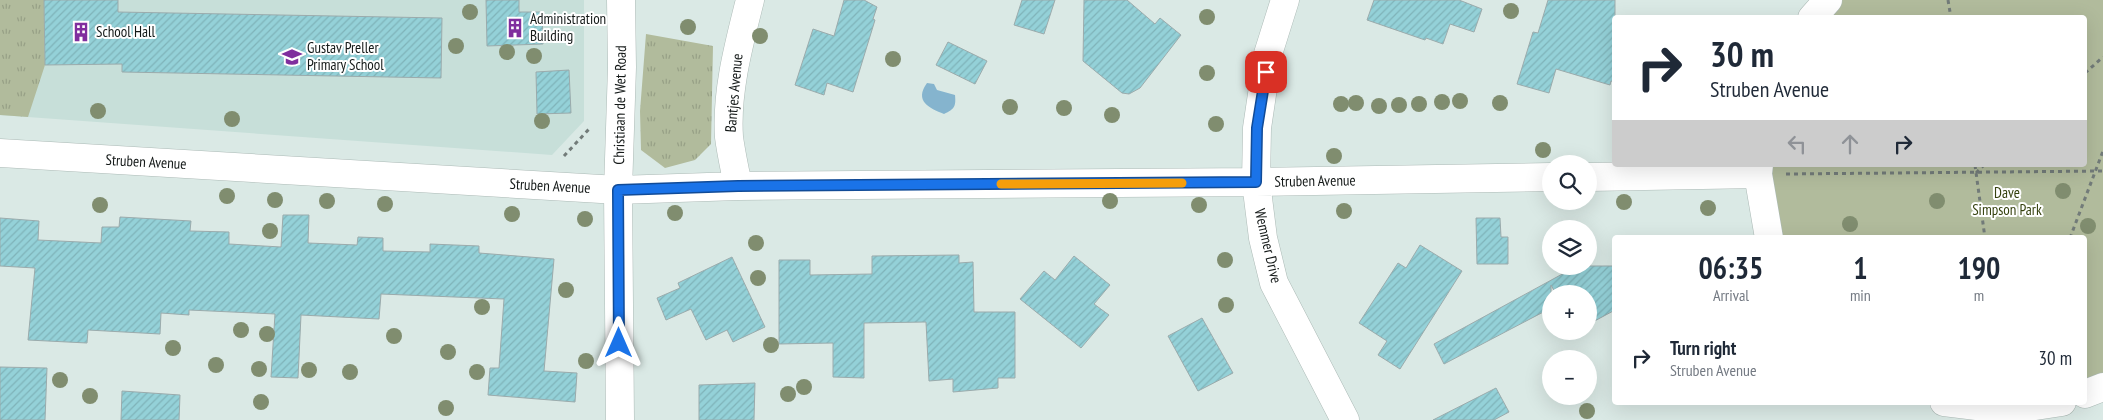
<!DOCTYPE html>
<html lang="en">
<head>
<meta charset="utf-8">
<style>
  :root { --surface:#fff; --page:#f2f2f3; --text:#1f2937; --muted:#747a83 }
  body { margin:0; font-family:"PT Sans Narrow",sans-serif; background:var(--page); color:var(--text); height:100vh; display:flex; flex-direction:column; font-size:19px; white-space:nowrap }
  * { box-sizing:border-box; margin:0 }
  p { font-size:16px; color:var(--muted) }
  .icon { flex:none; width:28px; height:28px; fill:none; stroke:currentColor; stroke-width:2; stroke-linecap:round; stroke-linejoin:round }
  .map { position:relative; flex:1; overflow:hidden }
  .sheet { position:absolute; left:1612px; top:235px; width:475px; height:170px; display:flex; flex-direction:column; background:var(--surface); border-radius:5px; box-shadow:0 5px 20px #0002 }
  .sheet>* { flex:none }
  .banner { position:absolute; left:1612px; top:15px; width:475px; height:152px; border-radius:5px; box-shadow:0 5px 20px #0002; background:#fff; color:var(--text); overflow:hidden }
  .controls { position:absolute; left:1542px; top:155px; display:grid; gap:10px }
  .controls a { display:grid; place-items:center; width:55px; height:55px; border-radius:50%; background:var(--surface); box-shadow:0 5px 20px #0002; font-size:25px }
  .pin { position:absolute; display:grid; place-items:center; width:42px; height:42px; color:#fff; margin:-21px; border-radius:10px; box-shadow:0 2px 8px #0006 }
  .me { position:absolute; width:55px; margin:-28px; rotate:0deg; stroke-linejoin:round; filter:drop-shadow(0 0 4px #0008) }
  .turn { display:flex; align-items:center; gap:18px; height:105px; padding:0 15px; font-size:22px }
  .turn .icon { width:65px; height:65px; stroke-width:2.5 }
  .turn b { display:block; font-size:35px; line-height:42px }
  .lanes { display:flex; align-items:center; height:48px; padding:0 15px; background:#0003; justify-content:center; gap:25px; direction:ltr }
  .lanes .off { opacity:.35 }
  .eta { display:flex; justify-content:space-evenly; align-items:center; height:85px; text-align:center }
  .eta b { font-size:30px; font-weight:600; line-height:35px }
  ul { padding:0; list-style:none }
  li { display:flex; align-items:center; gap:15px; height:75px; padding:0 15px }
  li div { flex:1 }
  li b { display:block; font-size:19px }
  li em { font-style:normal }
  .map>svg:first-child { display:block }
</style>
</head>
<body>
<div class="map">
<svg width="2103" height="420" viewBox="0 0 2103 420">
  <defs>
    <pattern id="grass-tufts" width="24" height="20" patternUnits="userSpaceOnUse" patternTransform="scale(1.25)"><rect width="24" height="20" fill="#b1bb9c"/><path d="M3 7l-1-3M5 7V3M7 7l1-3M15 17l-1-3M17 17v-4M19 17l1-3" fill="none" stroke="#97a086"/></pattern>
    <pattern id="building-hatch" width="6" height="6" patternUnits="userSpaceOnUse" patternTransform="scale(1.25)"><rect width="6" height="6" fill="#94d1d8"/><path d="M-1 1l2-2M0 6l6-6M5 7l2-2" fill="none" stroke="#7fb3b9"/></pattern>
  </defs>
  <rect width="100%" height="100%" fill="#dae9e5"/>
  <path fill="#c7dfd9" d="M0,0H584V121L552,155L0,115Z"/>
  <path fill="url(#grass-tufts)" d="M0,0H44L45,65L28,117L0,115Z
    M646,34L713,46L711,144L695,160L665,168L641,150L640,111Z"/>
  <path fill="#b1bb9c" d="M1841,0H2103V376L2085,384V238L1780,237L1769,165H2085V18L1825,17Z"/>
  <path fill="#85b4ce" d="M927,83L934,84L937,90L955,95C956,106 955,109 944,114C929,108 914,101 927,83Z"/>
  <path fill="url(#building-hatch)" stroke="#9babac" d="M44,0H118V12L442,18L441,78L122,72V64L45,65Z
    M486,0H519V12H542L543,44L487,46Z
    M844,0H864L877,7L873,19L875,20L853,92L827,83L824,95L795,85L813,29L834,36Z
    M1022,0H1055L1044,34L1014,25Z
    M1084,0H1127L1155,24L1160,18L1181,35L1140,88L1129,94L1122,93L1083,61Z
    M1374,0H1459L1482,9L1474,32L1450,24L1443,44L1426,38L1425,40L1367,20Z
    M1548,0H1615V82L1611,81L1610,85L1556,69L1549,93L1517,84L1533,32L1538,33Z
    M948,42L987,61L975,84L936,65Z
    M569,70L571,113L537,114L536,72Z
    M283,215H309L308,243L357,245L358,237L383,238V251L430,252V244L479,246V253L554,259L544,371L577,373L575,402L488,395L490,368H499L504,299L381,294L379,319L301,315L298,378L271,377L275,314L189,310V315L161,313L160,334L88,330L87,343L28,340L35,268L0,266V218L39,221L38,240L101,243L102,227H119L120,217L191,221L190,231L229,232V244L281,247Z
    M1476,218H1500L1501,237H1508V264H1477Z
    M1420,245L1462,271L1400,369L1378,355L1387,341L1359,323L1398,263L1406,268Z
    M959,255V263L973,262L974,312H1015V378H998V388L953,392V379L929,381L926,322L864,323V378L833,377V343L779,344V260H810V275L872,274V256Z
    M1074,256L1110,285L1094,304L1109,315L1081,348L1020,299L1044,271L1055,280Z
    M732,257L765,327L733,342L727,330L706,340L691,309L666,320L657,298L680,288L678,283Z
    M1577,266H1615V310L1589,324V294H1556L1551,285V308L1444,364L1434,344Z
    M1202,318L1233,373L1198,391L1168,336Z
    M0,367L47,368L45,420H0Z
    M755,383L754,420H699V385Z
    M1496,388L1509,412L1494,420H1433Z
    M122,391L180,395L179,420H121Z"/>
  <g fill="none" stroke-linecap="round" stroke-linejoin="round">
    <defs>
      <path id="street" d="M1285,0L1268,54L1257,128L1256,182L1263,238L1274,283L1345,420
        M1812,18L1828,0
        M0,153L618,190L738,186L1256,182L1551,177
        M1759,165L1758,174L1769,238
        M1589,177L1758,174
        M738,186C735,170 731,153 729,137C726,91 739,44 750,0
        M2085,394L2103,387
        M1944,402L2008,410L2062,402"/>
      <path id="secondary" d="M620,420L618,190L622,67L621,0"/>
    </defs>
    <use href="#street" stroke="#acbab6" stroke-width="29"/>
    <use href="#secondary" stroke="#acbab6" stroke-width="29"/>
    <path stroke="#727b79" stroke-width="3" stroke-dasharray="4 4" stroke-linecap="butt" d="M1948,0L1951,18
      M2085,73L2103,57
      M564,156L590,128
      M1975,165L1985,238
      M1976,173L1984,165
      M1786,174L2103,171
      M2070,238L2103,151"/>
    <use href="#street" stroke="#fff" stroke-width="28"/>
    <use href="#secondary" stroke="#fff" stroke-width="28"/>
  </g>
  <g fill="#808d6f">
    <circle cx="1511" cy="11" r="8"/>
    <circle cx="470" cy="12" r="8"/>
    <circle cx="1207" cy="17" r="8"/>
    <circle cx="688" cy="27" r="8"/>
    <circle cx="760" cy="36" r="8"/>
    <circle cx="456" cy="46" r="8"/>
    <circle cx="507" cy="52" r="8"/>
    <circle cx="534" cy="56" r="8"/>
    <circle cx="893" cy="59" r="8"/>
    <circle cx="1207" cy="73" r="8"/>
    <circle cx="1460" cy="101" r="8"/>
    <circle cx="1442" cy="102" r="8"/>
    <circle cx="1356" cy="103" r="8"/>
    <circle cx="1500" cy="103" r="8"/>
    <circle cx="1341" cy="104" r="8"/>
    <circle cx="1419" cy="104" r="8"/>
    <circle cx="1399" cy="105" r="8"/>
    <circle cx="1379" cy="106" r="8"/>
    <circle cx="1010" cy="107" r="8"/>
    <circle cx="1064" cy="108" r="8"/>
    <circle cx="98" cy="111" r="8"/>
    <circle cx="1112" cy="115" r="8"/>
    <circle cx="232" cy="119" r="8"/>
    <circle cx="542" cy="121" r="8"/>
    <circle cx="1216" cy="124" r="8"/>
    <circle cx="1543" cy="150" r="8"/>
    <circle cx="1334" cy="156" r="8"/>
    <circle cx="2063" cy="191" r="8"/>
    <circle cx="227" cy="196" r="8"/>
    <circle cx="275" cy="200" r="8"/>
    <circle cx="327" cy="201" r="8"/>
    <circle cx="1110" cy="201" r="8"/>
    <circle cx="1937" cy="201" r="8"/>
    <circle cx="1624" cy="202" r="8"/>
    <circle cx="385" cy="204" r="8"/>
    <circle cx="100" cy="205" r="8"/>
    <circle cx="1199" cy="205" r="8"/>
    <circle cx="1708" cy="208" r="8"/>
    <circle cx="1344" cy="211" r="8"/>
    <circle cx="675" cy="213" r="8"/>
    <circle cx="512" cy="214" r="8"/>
    <circle cx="585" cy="219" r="8"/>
    <circle cx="1850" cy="224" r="8"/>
    <circle cx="2088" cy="226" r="8"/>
    <circle cx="270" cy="231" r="8"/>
    <circle cx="756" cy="243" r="8"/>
    <circle cx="1225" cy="260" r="8"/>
    <circle cx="758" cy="278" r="8"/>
    <circle cx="566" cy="290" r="8"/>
    <circle cx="1226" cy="305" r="8"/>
    <circle cx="482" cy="307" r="8"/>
    <circle cx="241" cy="330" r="8"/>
    <circle cx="267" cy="334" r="8"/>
    <circle cx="394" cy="336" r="8"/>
    <circle cx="771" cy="345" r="8"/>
    <circle cx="173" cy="348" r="8"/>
    <circle cx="448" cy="352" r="8"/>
    <circle cx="586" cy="361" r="8"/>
    <circle cx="216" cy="365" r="8"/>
    <circle cx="259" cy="369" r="8"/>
    <circle cx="309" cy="370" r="8"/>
    <circle cx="350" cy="372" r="8"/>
    <circle cx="477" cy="372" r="8"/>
    <circle cx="60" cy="380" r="8"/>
    <circle cx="804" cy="387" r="8"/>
    <circle cx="788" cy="394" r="8"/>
    <circle cx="90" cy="396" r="8"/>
    <circle cx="261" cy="402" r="8"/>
    <circle cx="446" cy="408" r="8"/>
    <circle cx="1587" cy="411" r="8"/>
  </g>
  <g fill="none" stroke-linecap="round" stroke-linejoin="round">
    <defs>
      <path id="route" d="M619,343L618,190L738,186L1256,182L1257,128L1266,72"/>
    </defs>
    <use href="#route" stroke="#114b97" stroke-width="12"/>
    <use href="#route" stroke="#1a73e8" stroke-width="9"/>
    <path stroke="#f59e0b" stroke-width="9" d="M1001,184L1182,183"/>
  </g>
  <defs>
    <symbol id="building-bare" viewBox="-9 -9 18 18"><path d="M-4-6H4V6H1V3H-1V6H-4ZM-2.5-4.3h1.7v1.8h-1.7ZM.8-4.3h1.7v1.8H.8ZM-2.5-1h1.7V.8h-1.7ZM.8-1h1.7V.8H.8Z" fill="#802e9e" stroke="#fff" stroke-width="2.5" paint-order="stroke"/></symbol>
    <symbol id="school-bare" viewBox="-9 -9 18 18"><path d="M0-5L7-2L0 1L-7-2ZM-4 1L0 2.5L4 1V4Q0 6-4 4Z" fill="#802e9e" stroke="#fff" stroke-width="2.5" paint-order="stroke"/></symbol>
  </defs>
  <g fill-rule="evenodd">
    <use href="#building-bare" x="501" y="14" width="28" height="28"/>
    <use href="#building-bare" x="67" y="18" width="28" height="28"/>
    <use href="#school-bare" x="278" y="43" width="28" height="28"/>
  </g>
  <g text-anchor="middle" stroke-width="4" stroke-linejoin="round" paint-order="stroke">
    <g font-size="15" fill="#141918" stroke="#fff" text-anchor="start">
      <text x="530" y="24">Administration<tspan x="530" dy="17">Building</tspan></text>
      <text x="96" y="37">School Hall</text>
      <text x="307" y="53">Gustav Preller<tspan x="307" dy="17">Primary School</tspan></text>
    </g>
    <g font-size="15" fill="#141918" stroke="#fff">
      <text transform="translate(734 93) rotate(-85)" y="5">Bantjes Avenue</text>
      <text transform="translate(620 105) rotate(-89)" y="5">Christiaan de Wet Road</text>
      <text transform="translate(146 162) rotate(3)" y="5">Struben Avenue</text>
      <text transform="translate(1315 181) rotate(-1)" y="5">Struben Avenue</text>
      <text transform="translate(550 186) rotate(3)" y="5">Struben Avenue</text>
      <text transform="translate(1268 246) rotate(77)" y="5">Wemmer Drive</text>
    </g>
    <g font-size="15" fill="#36420f" stroke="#fff">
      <text x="2007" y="198">Dave<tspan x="2007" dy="17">Simpson Park</tspan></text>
    </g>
  </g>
</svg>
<div class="controls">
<a><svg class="icon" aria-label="search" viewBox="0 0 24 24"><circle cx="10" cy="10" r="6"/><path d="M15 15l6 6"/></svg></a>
<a><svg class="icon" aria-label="layers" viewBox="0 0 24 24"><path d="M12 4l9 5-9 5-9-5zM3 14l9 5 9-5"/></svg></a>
<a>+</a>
<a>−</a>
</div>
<div class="pin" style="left:1266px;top:72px;background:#d93025"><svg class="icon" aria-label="arrive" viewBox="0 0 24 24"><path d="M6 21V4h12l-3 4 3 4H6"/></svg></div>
<svg class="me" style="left:619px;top:343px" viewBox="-20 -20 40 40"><path d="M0-17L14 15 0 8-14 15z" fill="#1a73e8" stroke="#fff" stroke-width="4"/></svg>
<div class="banner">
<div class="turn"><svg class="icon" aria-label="right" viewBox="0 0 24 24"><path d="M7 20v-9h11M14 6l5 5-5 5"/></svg><div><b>30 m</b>Struben Avenue</div></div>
<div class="lanes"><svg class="icon off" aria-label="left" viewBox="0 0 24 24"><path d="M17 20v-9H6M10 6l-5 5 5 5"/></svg><svg class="icon off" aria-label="ahead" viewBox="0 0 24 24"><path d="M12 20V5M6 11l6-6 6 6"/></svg><svg class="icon" aria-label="right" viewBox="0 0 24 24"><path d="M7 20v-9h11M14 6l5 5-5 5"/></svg></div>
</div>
<section class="sheet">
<div class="eta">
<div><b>06:35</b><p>Arrival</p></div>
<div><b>1</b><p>min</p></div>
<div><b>190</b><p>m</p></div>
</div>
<ul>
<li><svg class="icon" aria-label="right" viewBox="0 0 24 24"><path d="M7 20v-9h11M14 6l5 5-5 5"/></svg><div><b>Turn right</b><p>Struben Avenue</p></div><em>30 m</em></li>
</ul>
</section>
</div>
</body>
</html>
